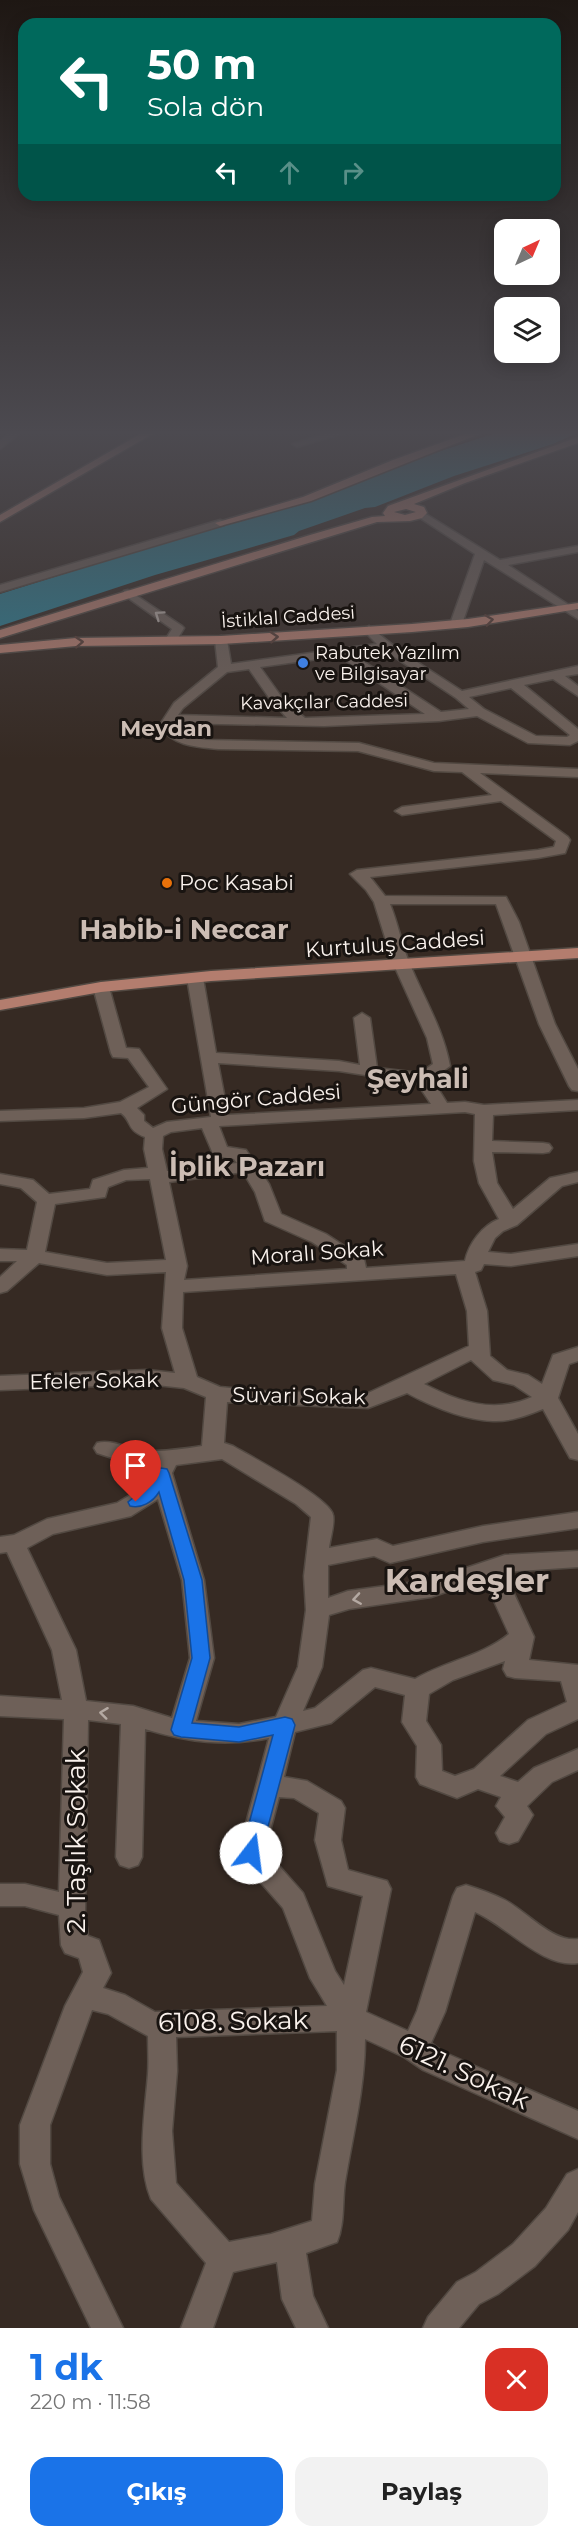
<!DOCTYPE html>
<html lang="tr">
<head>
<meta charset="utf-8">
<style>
  :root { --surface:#fff; --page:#f2f2f2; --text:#222; --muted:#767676; --accent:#1a73e8 }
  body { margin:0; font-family:Montserrat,sans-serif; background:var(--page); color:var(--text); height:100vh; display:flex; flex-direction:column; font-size:22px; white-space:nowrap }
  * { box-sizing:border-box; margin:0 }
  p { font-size:20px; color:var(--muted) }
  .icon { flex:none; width:33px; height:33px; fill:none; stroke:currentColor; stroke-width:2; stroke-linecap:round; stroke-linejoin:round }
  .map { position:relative; height:2328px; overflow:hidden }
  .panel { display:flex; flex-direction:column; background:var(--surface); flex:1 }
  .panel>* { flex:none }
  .hud { position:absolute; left:18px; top:18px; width:543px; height:183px; border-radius:18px; box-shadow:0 3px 15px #0003; background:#00695c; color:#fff; overflow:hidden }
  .needle { width:39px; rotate:44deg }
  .tools { position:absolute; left:494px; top:219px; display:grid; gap:12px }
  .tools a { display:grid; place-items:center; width:66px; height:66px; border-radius:12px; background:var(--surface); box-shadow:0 3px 15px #0003; font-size:30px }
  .pin { position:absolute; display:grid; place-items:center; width:51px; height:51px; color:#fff; margin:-62px -26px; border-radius:50% 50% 50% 0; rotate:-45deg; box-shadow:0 0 6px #0007 }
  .pin .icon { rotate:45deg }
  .me { position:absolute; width:66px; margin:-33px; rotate:15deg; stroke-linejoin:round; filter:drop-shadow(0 0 4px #0008) }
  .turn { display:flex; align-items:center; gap:21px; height:126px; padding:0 30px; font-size:27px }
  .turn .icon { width:78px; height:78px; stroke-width:2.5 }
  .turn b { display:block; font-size:42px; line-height:51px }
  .lanes { display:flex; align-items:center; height:57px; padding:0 30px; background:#0003; justify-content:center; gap:30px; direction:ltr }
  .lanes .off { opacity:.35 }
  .round { display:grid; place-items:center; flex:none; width:63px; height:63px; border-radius:18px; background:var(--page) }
  .head { display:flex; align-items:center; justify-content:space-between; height:102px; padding:0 30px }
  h1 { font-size:36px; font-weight:700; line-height:45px; color:var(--accent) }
  .primary-button { display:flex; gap:12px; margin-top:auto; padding:12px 30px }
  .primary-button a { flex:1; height:69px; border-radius:18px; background:var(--accent); color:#fff; font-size:24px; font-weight:700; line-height:69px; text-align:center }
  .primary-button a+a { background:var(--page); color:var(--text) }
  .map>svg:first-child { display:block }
</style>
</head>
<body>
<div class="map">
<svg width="578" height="2328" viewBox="0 0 578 2328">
  <rect width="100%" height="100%" fill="#362a23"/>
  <path fill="#2d7d90" d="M496,433H577L553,444L454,476L375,507L365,508L299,531L294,535L155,575L0,626V594L207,529L295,506L326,496L397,465Z"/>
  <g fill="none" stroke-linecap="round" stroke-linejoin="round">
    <defs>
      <path id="minor" d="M9,433H20L0,449V441Z
        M328,433H344L297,447L292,444Z
        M421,511L500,560L578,546V552L508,565L578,611V619L484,560L462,624L460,626H452L450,624L475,554L417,516V512Z
        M220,520L224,521V525L0,592V585Z
        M128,590L182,626L184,628L175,643L171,644L165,640L172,629L124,595V591Z
        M369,626L400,651L462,691L578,666V674L565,676L578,686V696L553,679L524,685L578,729V741L570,745L528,743L477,716L439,721L324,726L173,723L171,726L186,736L205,740L359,743L434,763L578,769V777L480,773L568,837L570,840L565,853L538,858L370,877L385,896L506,897L519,922L555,1024L578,1069V1091L572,1090L569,1086L539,1024L496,904H390C398,923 401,943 409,962C423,997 443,1028 450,1066L432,1079L447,1103L465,1102L484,1105L578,1100V1110L493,1115L492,1141L543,1143L549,1144L552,1148L549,1152L543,1153L492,1152L497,1183L513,1209L550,1178L578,1172V1182L562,1186L517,1225L503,1231L495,1238L488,1252L511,1254L578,1244V1256L511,1266L484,1264L481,1270L475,1272L487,1311L490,1356L507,1370L528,1375L542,1384L553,1355L578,1347V1361L569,1364L558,1398L578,1434V1460L570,1458L543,1409C528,1415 510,1422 493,1421C464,1420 431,1406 407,1393L368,1408L227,1402L224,1443L233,1446C250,1456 330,1498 333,1515C335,1524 330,1539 329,1548L377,1539L393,1546L483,1526L578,1512V1528L483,1542L390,1563L374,1556L328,1565V1598L348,1591L430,1580L505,1555L578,1551V1567L504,1572L534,1637L529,1660L578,1665V1719L546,1734L500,1776L518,1782L534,1768L578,1749V1770L552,1782L527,1806L533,1815L518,1841L509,1844L500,1841L496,1833L505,1817L496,1806L501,1797L478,1789L457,1798L420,1784L416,1777L417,1746L402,1722L405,1695L375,1687L331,1723L295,1732L284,1777L307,1781L341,1801L345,1808L341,1840L348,1870L387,1881L391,1889L366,2012L408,2031L417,2011L453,1896L457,1888L466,1885C479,1889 493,1894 505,1900C526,1911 553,1943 578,1939V1963C543,1969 506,1925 475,1912L445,2012L431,2043L443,2052L578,2111V2139L423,2070L404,2057L365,2039C365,2087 353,2134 345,2182C342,2202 345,2223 337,2242L306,2253L313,2296L328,2328H296L282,2299L277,2262L233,2272L213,2328H181L206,2263L151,2199C136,2163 145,2113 148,2074C149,2062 148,2049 148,2036L108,2014L92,2010L50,2125V2164L59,2197L123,2328H91L34,2210L20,2164V2125L65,2006L83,1972L79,1958L65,1953L61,1945L59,1915L25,1906H0V1884H25L59,1892L64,1719L0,1716V1696L62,1700L52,1650L7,1552L0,1553V1537L14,1535L47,1519L117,1503L142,1488L153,1466L128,1463L97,1453L94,1448L97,1443C112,1439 129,1449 144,1451C164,1452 183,1449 202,1446L206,1397L184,1388L147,1384L0,1390V1376L147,1370L175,1373L162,1328L166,1272L107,1275L39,1263L7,1291L0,1293V1277L17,1261H0V1249L27,1250L37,1202L21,1188L0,1184V1174L33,1180L49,1194L90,1189L93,1180L124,1170L148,1168L144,1149L145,1137C126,1130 132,1121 121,1113L84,1118L0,1121V1111L84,1108L120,1102L149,1087L128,1058L113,1057L111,1053L93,987L101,982L109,987L126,1048L139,1049L167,1089L137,1108L144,1115V1121L153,1128L167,1122L211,1117L187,978L195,973L203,978L216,1053L339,1061L360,1065L354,1018L362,1013L370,1018L377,1068L420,1073L433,1064L427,1038L393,963L374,902L366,890L350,874L357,870L538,850L554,847L556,841L501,801L402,815L395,811L402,807L492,795L462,772L434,771L358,751L219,749C196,747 173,746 159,726L174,703L218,667L215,640L217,637L221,636L227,640L231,664L377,644L363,630ZM384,650L456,698L469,709L441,712L352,654ZM339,656L425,714L305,718L285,702L260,667ZM249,669L270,699L287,718L178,715L183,708L227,672ZM511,688L570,735L567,737L536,736L484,709L469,697ZM218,1063L339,1071L417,1083L431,1104L228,1115ZM465,1112L475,1114L474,1161L479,1183L499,1219C482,1226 469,1243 465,1261L366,1268L364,1259L326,1234L281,1214L269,1184L246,1150L227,1147L219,1126ZM202,1128L214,1156L234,1159L237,1163L167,1171L162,1149L163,1136L171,1132ZM243,1172L255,1192L265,1221L312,1242L347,1265V1269L184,1280L187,1266L169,1182ZM150,1179L166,1260L107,1263L45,1252L55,1204L105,1197L108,1187L126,1180ZM456,1274L467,1311L469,1346L366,1394L260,1391L220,1387L197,1377L182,1328L183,1292ZM471,1360L493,1380L514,1385L532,1397C494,1414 459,1402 424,1384ZM222,1459L296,1504L311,1517L304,1576L306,1610L298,1667L276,1717L239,1724L196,1721L214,1658L204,1580L172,1473L176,1465ZM158,1499L182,1580L190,1658L172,1718L133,1706L86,1701L76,1650L27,1548L53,1534L131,1516ZM484,1579L509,1634C482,1656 446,1661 415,1679L371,1668L363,1670L315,1708L303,1711L322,1667L329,1615L349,1609L431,1597ZM505,1661L503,1669L507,1676L515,1678L561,1681L567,1702L528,1720L474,1769L455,1776L442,1771L441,1745L426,1721L429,1694L453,1680ZM88,1720L121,1724L116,1857L120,1865L129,1868L138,1865L142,1857L145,1729C188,1742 225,1747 269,1738L238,1853L242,1861L283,1908L310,1978L327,2006L155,2012L125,1995L103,1988L111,1973L99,1940L88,1936L85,1913ZM279,1797L294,1798L319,1813L315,1840L328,1886L363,1896L344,1985L335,1971L303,1893L265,1850ZM337,2031V2070L315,2184L312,2221L271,2234L229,2242L176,2183L172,2131L177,2071L176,2037Z
        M578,2169V2212L568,2230L535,2266L498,2294L479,2304L459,2328H423L428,2317L457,2282L476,2272L513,2244L546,2208L567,2174Z"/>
      <path id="major" d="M142,433H154L0,522V515Z
        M468,433H482L311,501L220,526L215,523L303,497L393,460Z
        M578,437V443L465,483L414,504L424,507L427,513L422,518L410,521L377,522L0,638V630L310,535L372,517L385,516L383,513L388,506ZM406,509L416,512L405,515L394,512Z
        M578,603V609L468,627L412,632L221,644L76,646L0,653V645L76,638L221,636L412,624L468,619Z
        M578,948V958L211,981L101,992L0,1010V1000L101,982L211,971Z"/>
    </defs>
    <use href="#minor" stroke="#524942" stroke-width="3"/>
    <use href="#major" stroke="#524942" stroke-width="3"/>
    <use href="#minor" fill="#6e6058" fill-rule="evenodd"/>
    <use href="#major" fill="#b37d6e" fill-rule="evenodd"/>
  </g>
  <defs><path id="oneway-chevron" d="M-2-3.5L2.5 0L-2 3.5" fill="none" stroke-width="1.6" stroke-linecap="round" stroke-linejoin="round" transform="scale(1.5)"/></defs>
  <g stroke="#b4a9a2">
    <use href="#oneway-chevron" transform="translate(159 615) rotate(-145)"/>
    <use href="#oneway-chevron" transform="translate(357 1599) rotate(171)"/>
    <use href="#oneway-chevron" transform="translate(104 1713) rotate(-173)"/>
  </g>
  <g stroke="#573e36">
    <use href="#oneway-chevron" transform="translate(489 620) rotate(-8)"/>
    <use href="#oneway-chevron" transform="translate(274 637) rotate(-4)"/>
    <use href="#oneway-chevron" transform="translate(79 642) rotate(-3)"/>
  </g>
  <linearGradient id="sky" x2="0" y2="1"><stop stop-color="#1e1713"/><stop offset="0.57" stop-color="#4c4a50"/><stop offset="1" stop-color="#4c4a50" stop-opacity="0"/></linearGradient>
  <rect width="578" height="759" fill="url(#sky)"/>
  <path fill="#1a73e8" stroke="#114b97" stroke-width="1.5" d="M161,1468L167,1469L169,1473L202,1580L210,1658L192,1723L239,1727L285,1717L292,1719L295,1725L261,1853L258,1859L251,1861L244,1859L241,1853L273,1735L239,1742L181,1737L174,1735L171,1730L192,1658L184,1580L159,1492C153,1502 141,1509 130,1506L128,1502L144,1489L155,1469Z"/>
  <circle fill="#3f7fe0" stroke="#191411" stroke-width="2" cx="303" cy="663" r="6"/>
  <circle fill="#e8710a" stroke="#191411" stroke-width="2" cx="167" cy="883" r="6"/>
  <g text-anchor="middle" stroke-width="6" stroke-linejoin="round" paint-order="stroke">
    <g font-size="18" fill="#faf2ed" stroke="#191411">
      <text transform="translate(288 617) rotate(-4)" y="6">İstiklal Caddesi</text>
      <text transform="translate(324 702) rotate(-1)" y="6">Kavakçılar Caddesi</text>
    </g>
    <g font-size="18" fill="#faf2ed" stroke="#191411" text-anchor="start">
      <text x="315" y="659">Rabutek Yazılım<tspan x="315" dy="21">ve Bilgisayar</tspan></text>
    </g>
    <g font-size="21" fill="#faf2ed" stroke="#191411" text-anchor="start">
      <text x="179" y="890">Poc Kasabi</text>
    </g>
    <g font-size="21" fill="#faf2ed" stroke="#191411">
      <text transform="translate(395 944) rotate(-4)" y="7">Kurtuluş Caddesi</text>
      <text transform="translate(256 1099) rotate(-5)" y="7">Güngör Caddesi</text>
      <text transform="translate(317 1253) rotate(-4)" y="7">Moralı Sokak</text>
      <text transform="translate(94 1381) rotate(-1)" y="7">Efeler Sokak</text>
      <text transform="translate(299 1396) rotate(1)" y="7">Süvari Sokak</text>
    </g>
    <g font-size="22" font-weight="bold" fill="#ccbdb4" stroke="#191411">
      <text x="166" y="736">Meydan</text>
    </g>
    <g font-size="26" fill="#faf2ed" stroke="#191411">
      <text transform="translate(76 1841) rotate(-90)" y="9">2. Taşlık Sokak</text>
      <text transform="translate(233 2021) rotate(-1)" y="9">6108. Sokak</text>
      <text transform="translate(464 2072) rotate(25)" y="9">6121. Sokak</text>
    </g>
    <g font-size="27" font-weight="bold" fill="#ccbdb4" stroke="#191411">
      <text x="184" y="939">Habib-i Neccar</text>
      <text x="418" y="1088">Şeyhali</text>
      <text x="247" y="1176">İplik Pazarı</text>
    </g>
    <g font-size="33" font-weight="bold" fill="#ccbdb4" stroke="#191411">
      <text x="467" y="1592">Kardeşler</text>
    </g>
  </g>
</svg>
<div class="tools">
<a><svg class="needle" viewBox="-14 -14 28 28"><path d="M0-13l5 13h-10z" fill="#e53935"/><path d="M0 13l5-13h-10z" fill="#767676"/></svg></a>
<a><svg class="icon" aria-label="layers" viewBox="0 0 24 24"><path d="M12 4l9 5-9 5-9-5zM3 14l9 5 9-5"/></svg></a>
</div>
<div class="pin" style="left:136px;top:1502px;background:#d93025"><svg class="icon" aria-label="arrive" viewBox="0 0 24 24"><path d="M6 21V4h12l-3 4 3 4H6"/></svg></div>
<svg class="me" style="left:251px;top:1853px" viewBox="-20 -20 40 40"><circle r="19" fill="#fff"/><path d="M0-13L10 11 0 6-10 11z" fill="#1a73e8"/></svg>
<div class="hud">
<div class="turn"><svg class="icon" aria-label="left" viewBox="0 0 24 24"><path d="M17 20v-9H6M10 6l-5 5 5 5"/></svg><div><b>50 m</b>Sola dön</div></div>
<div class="lanes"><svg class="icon" aria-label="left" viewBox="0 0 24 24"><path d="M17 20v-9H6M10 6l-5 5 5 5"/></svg><svg class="icon off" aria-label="ahead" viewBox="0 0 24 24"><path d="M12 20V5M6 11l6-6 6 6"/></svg><svg class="icon off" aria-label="right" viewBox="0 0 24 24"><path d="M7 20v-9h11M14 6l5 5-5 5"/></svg></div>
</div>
</div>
<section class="panel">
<div class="head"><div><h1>1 dk</h1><p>220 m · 11:58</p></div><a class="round" style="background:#d93025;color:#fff"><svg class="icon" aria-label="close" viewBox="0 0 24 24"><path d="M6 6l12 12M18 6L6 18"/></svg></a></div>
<div class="primary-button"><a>Çıkış</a><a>Paylaş</a></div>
</section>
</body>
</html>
